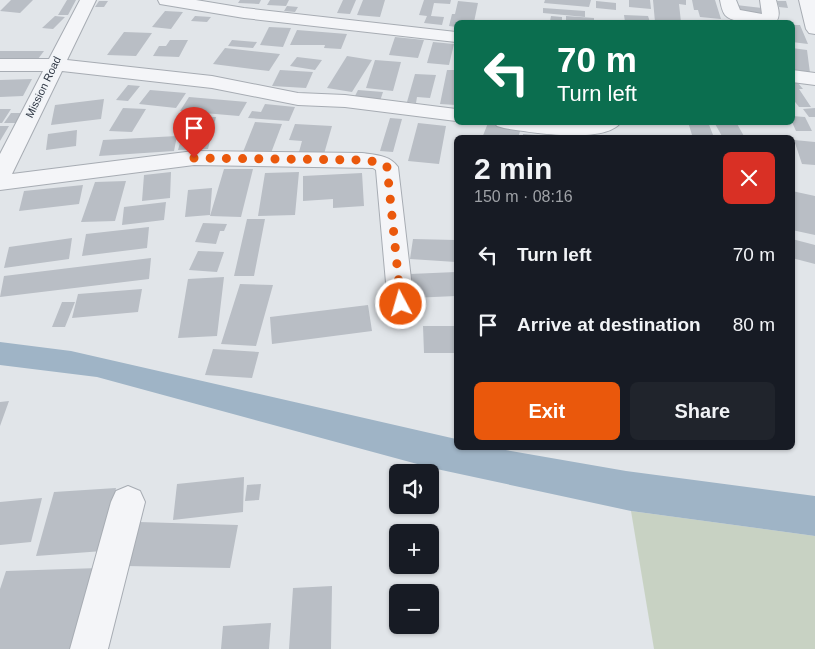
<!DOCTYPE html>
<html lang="en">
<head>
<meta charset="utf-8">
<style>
  :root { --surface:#171b24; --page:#20242c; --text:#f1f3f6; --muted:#9ea1a6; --accent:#ea580c }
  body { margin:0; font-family:Arial,sans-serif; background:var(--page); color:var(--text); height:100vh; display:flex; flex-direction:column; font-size:19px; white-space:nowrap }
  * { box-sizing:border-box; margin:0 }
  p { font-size:16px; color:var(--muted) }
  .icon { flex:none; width:28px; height:28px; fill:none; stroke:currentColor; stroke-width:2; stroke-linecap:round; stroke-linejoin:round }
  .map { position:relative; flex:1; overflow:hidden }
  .details { position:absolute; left:454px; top:135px; width:341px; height:315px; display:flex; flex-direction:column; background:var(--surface); border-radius:8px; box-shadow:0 1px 4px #0004 }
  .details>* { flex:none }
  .banner { position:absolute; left:454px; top:20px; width:341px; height:105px; border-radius:8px; box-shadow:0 1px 4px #0004; background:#0b6e4f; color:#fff; overflow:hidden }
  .fabs { position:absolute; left:389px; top:464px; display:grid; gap:10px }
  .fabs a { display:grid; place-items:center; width:50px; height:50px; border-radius:8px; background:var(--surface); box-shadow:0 1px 4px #0004; font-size:25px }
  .pin { position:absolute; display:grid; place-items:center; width:42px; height:42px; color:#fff; margin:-51px -21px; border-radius:50% 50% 50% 0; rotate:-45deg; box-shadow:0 0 5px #0007 }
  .pin .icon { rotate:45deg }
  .me { position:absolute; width:55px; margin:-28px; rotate:354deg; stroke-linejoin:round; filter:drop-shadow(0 0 4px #0008) }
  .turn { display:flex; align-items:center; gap:18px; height:105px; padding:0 20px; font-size:22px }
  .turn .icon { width:65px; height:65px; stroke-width:2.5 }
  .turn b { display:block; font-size:35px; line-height:42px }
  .round { display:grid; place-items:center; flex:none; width:52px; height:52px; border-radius:8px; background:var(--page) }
  .overview { display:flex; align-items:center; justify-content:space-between; height:85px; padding:0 20px }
  h1 { font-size:30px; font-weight:800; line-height:38px }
  .button { display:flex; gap:10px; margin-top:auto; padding:10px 20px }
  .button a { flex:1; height:58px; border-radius:8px; background:var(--accent); color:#fff; font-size:20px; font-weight:800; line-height:58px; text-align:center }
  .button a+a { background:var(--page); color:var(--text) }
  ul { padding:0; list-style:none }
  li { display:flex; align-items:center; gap:15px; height:70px; padding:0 20px }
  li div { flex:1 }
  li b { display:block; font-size:19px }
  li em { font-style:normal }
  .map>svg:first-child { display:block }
</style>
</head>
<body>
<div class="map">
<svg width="815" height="649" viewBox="0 0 815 649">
  <rect width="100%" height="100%" fill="#e1e5e9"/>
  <path fill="#c8d2c3" d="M631,511L815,536V649H654Z"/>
  <path fill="#9fb4c6" d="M0,342L71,351L456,439V448H494L626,471L815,496V536L631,511L432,468L97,377L0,365Z"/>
  <path fill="#b9bec5" d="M11,0H33L20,13L0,11Z
    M67,0H76L68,15H58Z
    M240,0H261L259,4L238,3Z
    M270,0H289L286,6L267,5Z
    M343,0H356L350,14L337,13Z
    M363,0H385L380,17L357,15Z
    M424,0H451L450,4L434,3L431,16L444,17L442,25L424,23L427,16L419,15Z
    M545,0H591L589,7L544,3Z
    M629,0H650L651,9L629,7Z
    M653,0H686V5L679,4L681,22H655Z
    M692,0H715L721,19L700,17L698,10H694Z
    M99,1H108L104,7H95Z
    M458,1L478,3L474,22H456V27L449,26L452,14H455Z
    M596,1L616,3V10L596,8Z
    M777,1H786L788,8L779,7Z
    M736,5L762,8L763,18L737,15Z
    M287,6L298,7L295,12L284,11Z
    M543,8L585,11V17L543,13Z
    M165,11L183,12L171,29L152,27Z
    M624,15L648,16L650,22H625Z
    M55,16L65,17L53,29L42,28Z
    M195,16L211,17L207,22L191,21Z
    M551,16L562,17V22L550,21Z
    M566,16L594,18V22H566Z
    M792,25H800L808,44L792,42Z
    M269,27L291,28L283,47L260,45Z
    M297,30L347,34L341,49L324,48L325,45H290Z
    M124,32L152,33L136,56L107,55Z
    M395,37L424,40L418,58L389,55Z
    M170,40H188L179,57L153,56L159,46H166Z
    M232,40L257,42L253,48L228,46Z
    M433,42L454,44L449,65L427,63Z
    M225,48L280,54L269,71L213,64Z
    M792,48L807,50L810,73L792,70Z
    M0,51H44L38,59L0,60Z
    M347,56L372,60L352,92L327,88Z
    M297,57L322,60L315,70L290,66Z
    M375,60L401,62L393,91L366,88Z
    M280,70L313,72L306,88L272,86Z
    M447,70H456V105L440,104Z
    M415,74L436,75L430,98L417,97L416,103L407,102Z
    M32,79L23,96L0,97V80Z
    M792,83H798L803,89H799L811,107H799L792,98Z
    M128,85L140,86L128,101L116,100Z
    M150,90L186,93L176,108L139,104Z
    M358,90L383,92L380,101L354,98Z
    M189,97L247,102L239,116L180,111Z
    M104,99L101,119L51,125L55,105Z
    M265,104L295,107L289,121L248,118L252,111L261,112Z
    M123,108L146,109L132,132L109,131Z
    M815,108V117H809L803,109Z
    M0,109H11L2,123H0Z
    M11,113H23L17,123H4Z
    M792,116L805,117L812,131H796L792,122Z
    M187,117H216L208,149L178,150Z
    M390,118L402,119L393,152L380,151Z
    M255,122L282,124L271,153L243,152Z
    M688,122H708L713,135H692Z
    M714,122H736L745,138H723Z
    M418,123L446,126L439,164L408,161Z
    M488,123L521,128L518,138H482Z
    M295,124L332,126L324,154L299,152L302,141L289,140Z
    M0,126H9L0,141Z
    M77,130L76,146L46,150L48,134Z
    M523,134L548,136V138H523Z
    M177,136L174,151L99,156L103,140Z
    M794,140L815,142V165L802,164Z
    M224,169H253L241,217L210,216Z
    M171,172L170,198L142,201L144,175Z
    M299,172L295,215L258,216L265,173Z
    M362,173L364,206L333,208V199L303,201V176Z
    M126,181L115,221L81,222L95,182Z
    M83,185L79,204L19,211L24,191Z
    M212,188L210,215L185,217L188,190Z
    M792,191L815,196V235L792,230Z
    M166,202L164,220L122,225L124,207Z
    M247,219H265L254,276H234Z
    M203,223L227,224L224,231H220L216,244L195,242Z
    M149,227L147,248L82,256L86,234Z
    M72,238L69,259L4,268L9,247Z
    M413,239L456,240V262L410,259Z
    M792,239L815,245V264L792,258Z
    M198,251L224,252L217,272L189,270Z
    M151,258L149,279L0,297L4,276Z
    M456,272V296L412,298L410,274Z
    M224,277L217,336L178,338L188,279Z
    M240,284L273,285L256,346L221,344Z
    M142,289L138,312L72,318L78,294Z
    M62,302H75L65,327H52Z
    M368,305L372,331L272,344L270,317Z
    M423,326H456V353H424Z
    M213,349L259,352L252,378L205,375Z
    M9,401L0,426V402Z
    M244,477L243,512L173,520L177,484Z
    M261,484L259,500L245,501L247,485Z
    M116,488L103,551L36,556L54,492Z
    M42,498L31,542L0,545V502Z
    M139,522L238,525L230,568L126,566Z
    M99,568L78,649H0V589L6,571Z
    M332,586L331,649H289L293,588Z
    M271,623L269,649H221L223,626Z"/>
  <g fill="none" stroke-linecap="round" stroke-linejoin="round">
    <defs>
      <path id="minor" d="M80,0H96L67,60L212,76L298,93L345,95L456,109V121L345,107L298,105L212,88L62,71L12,174L194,151L362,153C375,155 390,155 398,167L414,305L410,312L401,315L392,312L388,305L376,170L373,168L194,165L0,190V154L43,71H0V59H49Z
        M158,0H196L244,8L456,32V42L244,18L160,4Z
        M720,0H736L740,10L762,14L760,0H776C778,8 781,15 776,22C764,22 733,25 725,15C722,11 721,5 720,0Z
        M799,0H815V34L809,33L806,29Z
        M792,70L815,73V85L792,82Z
        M494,122H621C606,145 528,132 504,128L497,126Z
        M128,486L140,491L145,502L108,649H70L111,502L116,491Z"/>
    </defs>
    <use href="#minor" stroke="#a7acb3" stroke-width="2"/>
    <use href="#minor" fill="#f4f5f8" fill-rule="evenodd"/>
  </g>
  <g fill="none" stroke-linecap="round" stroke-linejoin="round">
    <path stroke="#ea580c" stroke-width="9" stroke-dasharray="0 16.2" d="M194,158L362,160L378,162L387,167L401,304"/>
  </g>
  <g text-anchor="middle" stroke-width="4" stroke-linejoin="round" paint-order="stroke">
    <g font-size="11" fill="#2b3340" stroke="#f1f4f7">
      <text transform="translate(43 87) rotate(-64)" y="4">Mission Road</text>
    </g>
  </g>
</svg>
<div class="fabs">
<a><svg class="icon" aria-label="sound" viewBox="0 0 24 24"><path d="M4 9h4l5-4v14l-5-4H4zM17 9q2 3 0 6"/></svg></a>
<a>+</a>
<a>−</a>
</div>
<div class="pin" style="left:194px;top:158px;background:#d93025"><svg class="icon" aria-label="arrive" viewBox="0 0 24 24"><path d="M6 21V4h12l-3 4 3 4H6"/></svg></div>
<svg class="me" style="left:401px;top:304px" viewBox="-20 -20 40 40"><circle r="17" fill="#ea580c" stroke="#fff" stroke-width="3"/><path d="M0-11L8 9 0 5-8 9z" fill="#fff"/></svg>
<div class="banner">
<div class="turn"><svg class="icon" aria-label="left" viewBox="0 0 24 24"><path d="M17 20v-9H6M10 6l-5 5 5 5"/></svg><div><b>70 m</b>Turn left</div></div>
</div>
<section class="details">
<div class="overview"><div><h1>2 min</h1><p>150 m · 08:16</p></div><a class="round" style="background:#d93025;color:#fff"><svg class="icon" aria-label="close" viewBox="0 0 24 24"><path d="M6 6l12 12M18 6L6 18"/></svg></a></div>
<ul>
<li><svg class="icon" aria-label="left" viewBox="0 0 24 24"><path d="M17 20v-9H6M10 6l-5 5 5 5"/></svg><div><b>Turn left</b></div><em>70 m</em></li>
<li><svg class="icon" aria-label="arrive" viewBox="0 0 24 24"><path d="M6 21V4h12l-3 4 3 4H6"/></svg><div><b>Arrive at destination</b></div><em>80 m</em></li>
</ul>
<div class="button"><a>Exit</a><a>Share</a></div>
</section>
</div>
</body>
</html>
